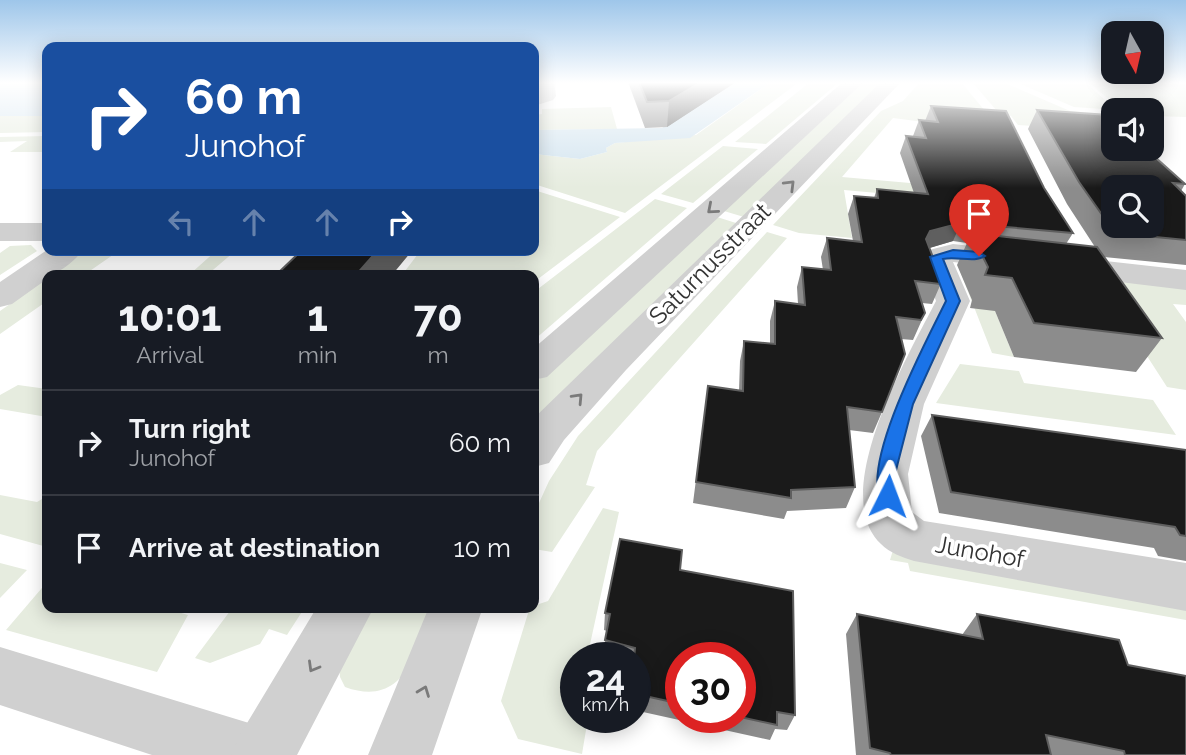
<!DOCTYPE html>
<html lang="en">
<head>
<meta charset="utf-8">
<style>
  :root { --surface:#171b24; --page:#20242c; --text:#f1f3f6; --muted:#9ea1a6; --line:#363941 }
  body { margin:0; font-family:Raleway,sans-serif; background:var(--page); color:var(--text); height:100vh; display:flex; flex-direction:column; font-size:26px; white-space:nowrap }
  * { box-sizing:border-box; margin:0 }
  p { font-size:23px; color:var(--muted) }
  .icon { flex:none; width:38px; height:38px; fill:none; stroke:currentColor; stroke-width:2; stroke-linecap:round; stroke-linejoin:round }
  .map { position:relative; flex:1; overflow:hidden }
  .drawer { position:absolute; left:42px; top:270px; width:497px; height:343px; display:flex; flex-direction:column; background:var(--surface); border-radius:14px; box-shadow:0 4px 18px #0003 }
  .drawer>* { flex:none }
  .top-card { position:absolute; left:42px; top:42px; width:497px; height:214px; border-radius:14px; box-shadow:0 4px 18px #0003; background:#1a4fa0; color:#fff; overflow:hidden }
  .needle { width:46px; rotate:172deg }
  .buttons { position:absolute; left:1101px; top:21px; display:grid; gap:14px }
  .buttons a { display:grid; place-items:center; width:63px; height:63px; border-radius:14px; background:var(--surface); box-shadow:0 4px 18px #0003; font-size:35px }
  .speed { position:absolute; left:560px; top:642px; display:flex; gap:14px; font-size:35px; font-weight:700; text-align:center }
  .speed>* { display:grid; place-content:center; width:91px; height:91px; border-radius:50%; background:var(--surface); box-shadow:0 4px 18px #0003; line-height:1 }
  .speed small { font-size:18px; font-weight:400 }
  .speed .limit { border:10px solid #d22; background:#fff; color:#111 }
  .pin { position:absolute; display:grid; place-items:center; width:60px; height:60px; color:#fff; margin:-72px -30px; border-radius:50% 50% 50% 0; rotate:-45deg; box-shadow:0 0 7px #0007 }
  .pin .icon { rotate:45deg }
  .me { position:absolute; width:77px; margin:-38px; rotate:3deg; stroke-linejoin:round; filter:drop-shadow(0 0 5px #0008) }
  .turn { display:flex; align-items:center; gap:24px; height:147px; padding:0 28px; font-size:32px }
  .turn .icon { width:91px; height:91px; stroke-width:2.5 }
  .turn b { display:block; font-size:49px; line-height:60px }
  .lanes { display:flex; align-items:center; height:66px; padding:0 28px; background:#0003; justify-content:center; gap:35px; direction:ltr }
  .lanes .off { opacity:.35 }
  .eta { display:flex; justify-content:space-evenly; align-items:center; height:119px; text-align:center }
  .eta b { font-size:42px; font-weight:700; line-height:49px }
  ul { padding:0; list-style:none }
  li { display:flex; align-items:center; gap:21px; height:105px; padding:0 28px; border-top:2px solid var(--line) }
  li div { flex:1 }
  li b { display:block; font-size:26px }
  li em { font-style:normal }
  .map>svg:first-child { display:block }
</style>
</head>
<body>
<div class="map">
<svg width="1186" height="755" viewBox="0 0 1186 755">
  <rect width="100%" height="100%" fill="#fff"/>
  <path fill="#e6ecdf" d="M771,82H799L625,213L534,184V154L580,159L607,152L606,148L615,143L696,135Z
    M810,82L838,83L766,144L735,142Z
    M864,82H884L744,217L724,211Z
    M920,82H961L990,117L924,122L893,118L842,177L1024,193L1034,207L844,190L852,238L799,233L773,225L881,111L903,101Z
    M972,82H1003L1070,111L1113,115V131L1018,125L1011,116L997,111Z
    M1016,82H1085L1116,110L1074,107Z
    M1089,82H1186V117L1152,116V110H1121Z
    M611,107L617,129L534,130V115L542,114V109Z
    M0,116H47V132L0,133Z
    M47,136V152H10L27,141L0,142V137Z
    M723,146L758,149L693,203L661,194Z
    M534,190L620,217L534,282V275H402L421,250H534Z
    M655,199L687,208L534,340V292Z
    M717,217L736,223L544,410L534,424V384Z
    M767,232L787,238L597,451L586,485L595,487L552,552L534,549V514L549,481L578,436Z
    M31,245L37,251L0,275V253L10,246Z
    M86,250H120L84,275H51Z
    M217,250H268L252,254L234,252L207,275H189Z
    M958,266L985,287L1014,357L992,353Z
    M1094,274L1186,288V305L1173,304L1186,322V390L1167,387Z
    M47,278V301L0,334V311Z
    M960,364L1019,371L1024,383L1153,400L1176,435L936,403Z
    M18,385L47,389V417L0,409V395Z
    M0,495L37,502L47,496V547L0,534Z
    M603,508L619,512L587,658H576V718H588L582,754L518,739L501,701L530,607L548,601Z
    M894,547L1186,600V620L910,571L908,563L890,560Z
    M0,563L27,570L0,598Z
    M47,582V607H161L188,615L157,672L6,630Z
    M233,607H305L287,635L269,629L260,644L210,663L195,658Z
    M368,607H435C417,650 405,709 345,687L340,677L339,665Z"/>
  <path fill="#cfe2ee" d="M0,82H47V116H0Z
    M735,82H771L690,138L615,143L606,148L607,152L580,159L534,154V130L662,128Z"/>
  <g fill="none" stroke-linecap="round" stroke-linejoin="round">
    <path fill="#d0d0d0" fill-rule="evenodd" d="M535,82H554L556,96L553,100L534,106Z
      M0,223H47V241H0Z
      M953,244L1186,270V290L953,262L970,301L924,404L908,474L912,512L924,521L1186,563V611L914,561C902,557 890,553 881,544C827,494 910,352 936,301L921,257L925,251Z
      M47,250H83C76,260 59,274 47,275V279L12,304L0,307V282Z
      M0,647L249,723L271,733L281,755H152L0,705Z"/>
    <path fill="#d0d0d0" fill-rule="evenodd" d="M843,82H864L547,377L534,380V348Z
      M881,82H901L626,370L564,440L549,463L534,467V418Z
      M317,607H374L297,755H231L241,733Z
      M429,607H483L432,755H368Z"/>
  </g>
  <path fill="#8c8c8c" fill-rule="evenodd" d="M628,82H736L667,127L645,128Z
    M931,106L1044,188L1073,233L1066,244L1095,247L1067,204L1028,129L1037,110L1185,184L1181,191L1186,196V265L1104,257L1162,338L1136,372L1014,357L995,311L970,308L972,300L957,265L967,243L953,241L929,248L942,281L932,304L922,303L925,313L913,340L901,339L882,412L873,433L849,430L855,487L846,508L787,511L784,519L693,503L708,386L739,391L740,361L744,341L770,344V321L775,301L798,304L797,287L802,267L823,270L821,257L827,238L853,241L848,214L854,196L874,198L877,189L914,193L900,153L906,136H913L919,120L925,121Z
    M932,415L1186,450V561L1158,556L1154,548L939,513L921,436Z
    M680,570L795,715L787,730L775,729L770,740L643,712L645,701L635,698V658H609L604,657L605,640L607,631L604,630L605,613ZM681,658H740V718H681Z
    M857,614L962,635L977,614L1128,665L1186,755H856L846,634Z"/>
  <path fill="#5f5f5f" d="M701,82H736L667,127L669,101Z
    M961,223L953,241L923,250L926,239L930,231Z
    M378,250H410L411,252L392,275H356Z"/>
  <path fill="#1a1a1a" stroke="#5f5f5f" stroke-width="2" fill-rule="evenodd" d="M639,82H701L669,101L647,102Z
    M931,106L1006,111L1044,188L1073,233L961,223L930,231L926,239L942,281L940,284L915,281L925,313L921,320L896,317L905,354L882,412L847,407L855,487L791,490V498L696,482L708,386L743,391L744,341L775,344V301L805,305L802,267L831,270L827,238L862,242L854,196L878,198L877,189L928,194L906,136L926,138L919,120L938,122Z
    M1037,110L1109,115L1113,118V149H1146L1185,184L1173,183L1186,196V240L1115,233L1079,182ZM1113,187H1152V226H1113Z
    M971,233L1097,247L1162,338L1034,323L1012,278L985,275L988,267Z
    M302,250H378L356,275H276Z
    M932,415L1186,450V536L1180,535L1175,527L951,492Z
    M620,539L682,550L680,570L793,591L795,715L777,712V725L740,717V658H681V704L645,696L648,684L635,682V658H634L635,648L605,640L610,614L605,613Z
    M857,614L983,639L977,614L1119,640L1128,665L1186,676V755H1125L1124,751L1046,735L1051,755H891L890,753L870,748Z"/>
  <defs><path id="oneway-chevron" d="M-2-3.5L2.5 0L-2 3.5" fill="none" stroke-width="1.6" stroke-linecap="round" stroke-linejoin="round" transform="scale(1.75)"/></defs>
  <g stroke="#7a7a7a">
    <use href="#oneway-chevron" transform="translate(790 185) rotate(-45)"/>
    <use href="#oneway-chevron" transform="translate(712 209) rotate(139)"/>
    <use href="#oneway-chevron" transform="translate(578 398) rotate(-47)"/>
    <use href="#oneway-chevron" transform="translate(313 667) rotate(120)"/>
    <use href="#oneway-chevron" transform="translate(424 691) rotate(-69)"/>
  </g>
  <linearGradient id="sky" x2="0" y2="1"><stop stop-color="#9ec6ea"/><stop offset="0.44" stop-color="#fff"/><stop offset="1" stop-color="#fff" stop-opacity="0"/></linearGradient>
  <rect width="1186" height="188" fill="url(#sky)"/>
  <path fill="#1a73e8" stroke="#114b97" stroke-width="2" d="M953,250L979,252L985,256C975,263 957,256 943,259L960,301L913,404L895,474L897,496L894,501L888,504L881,501C861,462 927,340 946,301L930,257Z"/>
  <g text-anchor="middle" stroke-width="7" stroke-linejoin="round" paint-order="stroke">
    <g font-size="24" fill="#333" stroke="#fff">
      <text transform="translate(710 264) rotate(-45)" y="8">Saturnusstraat</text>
      <text transform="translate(980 552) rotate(10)" y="8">Junohof</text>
    </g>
  </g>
</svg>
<div class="buttons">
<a><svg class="needle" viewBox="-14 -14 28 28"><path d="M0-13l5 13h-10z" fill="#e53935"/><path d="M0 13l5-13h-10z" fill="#9ea1a6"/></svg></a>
<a><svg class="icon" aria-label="sound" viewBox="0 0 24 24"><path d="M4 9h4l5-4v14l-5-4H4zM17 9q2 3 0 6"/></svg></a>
<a><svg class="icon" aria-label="search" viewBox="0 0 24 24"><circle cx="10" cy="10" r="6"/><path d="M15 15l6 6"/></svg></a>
</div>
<div class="speed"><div>24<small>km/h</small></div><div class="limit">30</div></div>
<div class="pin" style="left:979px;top:256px;background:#d93025"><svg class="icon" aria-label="arrive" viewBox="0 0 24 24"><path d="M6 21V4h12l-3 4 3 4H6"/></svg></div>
<svg class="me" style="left:888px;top:496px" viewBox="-20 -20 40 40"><path d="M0-17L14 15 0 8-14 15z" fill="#1a73e8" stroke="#fff" stroke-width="4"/></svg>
<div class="top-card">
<div class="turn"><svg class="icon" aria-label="right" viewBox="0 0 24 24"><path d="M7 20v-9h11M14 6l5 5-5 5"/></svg><div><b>60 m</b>Junohof</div></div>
<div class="lanes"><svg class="icon off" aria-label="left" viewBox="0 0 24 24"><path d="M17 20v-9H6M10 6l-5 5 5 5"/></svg><svg class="icon off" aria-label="ahead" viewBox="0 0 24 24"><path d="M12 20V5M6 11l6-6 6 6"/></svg><svg class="icon off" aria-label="ahead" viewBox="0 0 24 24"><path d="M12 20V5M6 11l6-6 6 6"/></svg><svg class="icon" aria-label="right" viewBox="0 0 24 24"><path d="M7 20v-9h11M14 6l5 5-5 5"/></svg></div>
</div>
<section class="drawer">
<div class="eta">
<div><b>10:01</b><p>Arrival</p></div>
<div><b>1</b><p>min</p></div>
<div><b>70</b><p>m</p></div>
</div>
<ul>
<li><svg class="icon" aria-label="right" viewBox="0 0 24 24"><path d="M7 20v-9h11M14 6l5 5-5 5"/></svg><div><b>Turn right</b><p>Junohof</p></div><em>60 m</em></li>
<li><svg class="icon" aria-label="arrive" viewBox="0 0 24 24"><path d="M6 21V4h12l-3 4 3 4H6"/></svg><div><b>Arrive at destination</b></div><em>10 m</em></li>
</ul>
</section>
</div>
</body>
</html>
